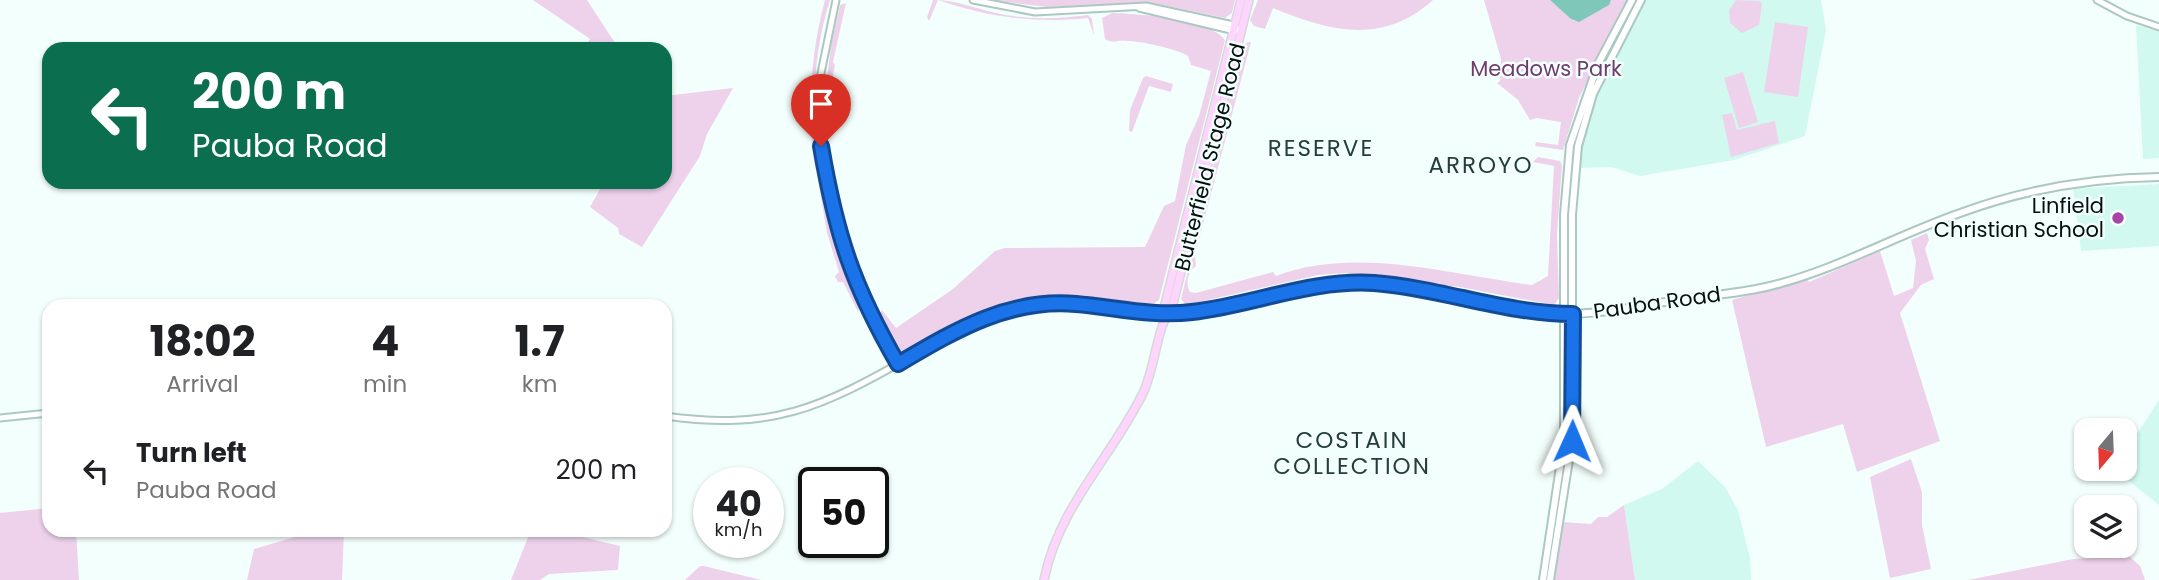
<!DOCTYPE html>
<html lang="en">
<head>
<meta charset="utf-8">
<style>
  :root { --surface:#fff; --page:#f6f6f6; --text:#202124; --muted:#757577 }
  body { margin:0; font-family:Poppins,sans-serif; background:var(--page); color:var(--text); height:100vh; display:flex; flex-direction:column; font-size:26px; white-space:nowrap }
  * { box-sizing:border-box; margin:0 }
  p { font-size:23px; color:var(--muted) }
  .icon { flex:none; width:38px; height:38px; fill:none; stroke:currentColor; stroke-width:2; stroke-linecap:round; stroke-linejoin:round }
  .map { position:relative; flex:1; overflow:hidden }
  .details { position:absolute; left:42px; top:299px; width:630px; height:238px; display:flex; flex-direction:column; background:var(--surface); border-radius:21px; box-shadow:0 2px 5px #0004 }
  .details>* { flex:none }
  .top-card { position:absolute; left:42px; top:42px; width:630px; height:147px; border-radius:21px; box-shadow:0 2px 5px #0004; background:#0b6e4f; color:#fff; overflow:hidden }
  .needle { width:46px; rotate:199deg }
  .controls { position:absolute; left:2074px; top:418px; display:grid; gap:14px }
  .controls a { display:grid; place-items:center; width:63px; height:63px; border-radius:14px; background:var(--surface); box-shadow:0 2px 5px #0004; font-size:35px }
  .speed { position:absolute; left:693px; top:467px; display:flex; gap:14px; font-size:35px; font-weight:700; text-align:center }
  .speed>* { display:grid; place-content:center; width:91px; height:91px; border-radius:50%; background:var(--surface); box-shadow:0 2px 5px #0004; line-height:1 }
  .speed small { font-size:18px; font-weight:400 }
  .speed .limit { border:4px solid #111; border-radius:10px; background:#fff; color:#111 }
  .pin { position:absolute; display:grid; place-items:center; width:60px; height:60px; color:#fff; margin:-72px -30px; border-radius:50% 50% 50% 0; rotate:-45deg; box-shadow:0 0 7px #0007 }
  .pin .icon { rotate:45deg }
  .me { position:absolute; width:77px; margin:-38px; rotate:1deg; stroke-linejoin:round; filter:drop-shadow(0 0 5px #0008) }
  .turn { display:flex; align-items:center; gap:24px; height:147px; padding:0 35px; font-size:32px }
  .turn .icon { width:91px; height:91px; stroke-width:2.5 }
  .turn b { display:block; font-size:49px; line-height:60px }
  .eta { display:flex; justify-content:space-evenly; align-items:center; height:119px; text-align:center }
  .eta b { font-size:42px; font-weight:700; line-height:49px }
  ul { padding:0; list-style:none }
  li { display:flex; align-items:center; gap:21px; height:105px; padding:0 35px }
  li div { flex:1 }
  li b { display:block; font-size:26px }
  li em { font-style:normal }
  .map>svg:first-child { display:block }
</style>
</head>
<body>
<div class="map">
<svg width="2159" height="580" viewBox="0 0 2159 580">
  <rect width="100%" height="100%" fill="#f3fffc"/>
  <path fill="#d1f9ef" d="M1645,0H1821L1826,30L1805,136L1734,160L1640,176L1611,167L1578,168L1585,129L1600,86Z
    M2136,25L2159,32V158L2143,159Z
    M2159,184V246L2081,251L2073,189Z
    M2159,400V505L2114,469H2124L2125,453Z
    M1698,461L1725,487L1738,510L1750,558L1751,580H1635L1624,505L1662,489Z"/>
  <path fill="#eed2ec" d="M533,0H587L619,49H584L590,39Z
    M825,0H830C813,53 811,110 819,165L816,168C807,111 810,56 825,0Z
    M933,0C956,0 974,8 996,13C1026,20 1058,19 1088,15L1092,19L1094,35L1088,18C1036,24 987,17 938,0L929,21L927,17Z
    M991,0H1235L1232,13L1225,18L1148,2L1047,7Z
    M1258,0H1433C1382,46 1329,31 1273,8L1265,29L1254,26L1250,20Z
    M1484,0H1550L1574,21L1608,5L1611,0H1627L1579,98L1563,150L1535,146L1536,142L1558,145L1561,122L1537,118L1530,120L1518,100L1497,83L1500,81L1501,59Z
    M1736,0L1760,1L1762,5L1759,25L1742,33L1730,23L1729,10Z
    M846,3L833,62L835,65L829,93L826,89L831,45L840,5Z
    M1112,13C1139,14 1209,18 1225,40L1159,300L1152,305C1083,299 1021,291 957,322C940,331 923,343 906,352L900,350L878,317L882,310L896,328L953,289L995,251L1005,248L1145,247L1164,206L1175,201L1186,145L1199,116L1211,71L1191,65L1188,56C1178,49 1140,41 1127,41C1118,40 1112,44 1105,39L1102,18Z
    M1775,22L1808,27L1798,97L1764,92Z
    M1248,42H1251L1195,255L1196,266C1188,271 1185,284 1190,292L1196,293L1273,272L1276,276C1356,246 1446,274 1532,285L1548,276L1554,166L1533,162L1538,157L1560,161L1562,165L1557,234L1559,298L1554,305L1460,287L1345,273L1318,275L1186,305L1181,299L1234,81L1244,46Z
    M1743,72L1758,122L1739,128L1724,78Z
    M1146,76L1173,84L1171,92L1149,86L1132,132L1129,131L1130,110L1143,78Z
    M733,88L707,134L700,156L642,247L619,234L618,228L590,207L604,182H665V96Z
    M1732,113L1737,130L1775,121L1779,143L1731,157L1722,115Z
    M818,179L822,182L836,249L859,307L858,312L843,282H838L835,276L839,272L827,233Z
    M1927,233L1929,240L1925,249L1934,279L1921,285L1900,313L1940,441L1857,472L1843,424L1766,447L1732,300L1807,278L1809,282L1880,251L1894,296L1913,288L1916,261L1911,240Z
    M1911,459L1922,492V525L1931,569L1890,578L1870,477Z
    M1624,505L1635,580H1554L1562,522L1591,524L1598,517H1607Z
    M49,508V530H76L79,580H0V513Z
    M319,530H344L342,580H247L254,549Z
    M531,530H553L620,546L618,570L549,574L540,580H511Z
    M2129,556L2140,566L2145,580H1968L2073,559Z
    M700,566H704L761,580H685Z"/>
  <path fill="#7fc7b8" d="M1550,0H1611L1609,5L1579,22L1571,19Z"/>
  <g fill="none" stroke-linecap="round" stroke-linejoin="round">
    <defs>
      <path id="tertiary" d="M836,0L820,78L821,146L844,255L864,303L898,364
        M973,0L1035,12L1146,6L1229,24L1241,31
        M2097,0L2127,16L2159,27
        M1139,8L1235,31
        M665,416C772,431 821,408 912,356C940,340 966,322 997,313C1053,295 1110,308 1167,313
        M0,418L49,413"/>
      <path id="secondary" d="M1167,313C1231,315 1290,282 1354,282C1418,282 1482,306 1546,313C1589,317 1630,307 1672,301C1703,296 1735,294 1766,287C1835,271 1896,235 1963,212C2026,189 2092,178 2159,177
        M1543,580L1564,440V215L1570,145L1598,64L1632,0
        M1550,580L1572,441V215L1578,146L1593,94L1641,0"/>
      <path id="primary" d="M1167,313L1165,304L1241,0
        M1044,580C1058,507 1113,456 1144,391C1156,363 1156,329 1173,304L1249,0"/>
    </defs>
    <use href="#tertiary" stroke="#abc8c1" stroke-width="9"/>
    <use href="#secondary" stroke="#abc8c1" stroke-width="10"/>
    <use href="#primary" stroke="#d7d9d8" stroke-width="10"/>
    <use href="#tertiary" stroke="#fff" stroke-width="5"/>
    <use href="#secondary" stroke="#fff" stroke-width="6"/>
    <use href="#primary" stroke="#fed6fd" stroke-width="7"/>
  </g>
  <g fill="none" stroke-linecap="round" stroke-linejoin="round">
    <defs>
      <path id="route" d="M821,146C836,235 853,286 898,364C954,331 1008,298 1076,304C1114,307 1153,317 1192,312C1253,305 1311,279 1374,283C1441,288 1506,314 1573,314L1572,441"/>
    </defs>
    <use href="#route" stroke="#114b97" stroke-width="18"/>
    <use href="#route" stroke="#1a73e8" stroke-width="12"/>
  </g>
  <circle fill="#a943a7" stroke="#f3fffc" stroke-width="2.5" cx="2118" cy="218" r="7"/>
  <g text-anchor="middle" stroke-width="5" stroke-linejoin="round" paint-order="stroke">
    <g font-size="21" fill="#713b6f" stroke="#f3fffc">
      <text x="1546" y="76">Meadows Park</text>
    </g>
    <g font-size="21" fill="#050f0d" stroke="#f3fffc">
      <text transform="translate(1210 157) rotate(-76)" y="7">Butterfield Stage Road</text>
      <text transform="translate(1657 303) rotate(-8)" y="7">Pauba Road</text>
    </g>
    <g font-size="21" fill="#050f0d" stroke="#f3fffc" text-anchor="end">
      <text x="2104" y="213">Linfield<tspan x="2104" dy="24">Christian School</tspan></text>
    </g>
    <g font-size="23" letter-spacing="2" fill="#253e39" stroke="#f3fffc">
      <text x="1321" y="156">RESERVE</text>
      <text x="1481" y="173">ARROYO</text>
      <text x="1352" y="448">COSTAIN<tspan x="1352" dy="26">COLLECTION</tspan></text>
    </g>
  </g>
</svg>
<div class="controls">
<a><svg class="needle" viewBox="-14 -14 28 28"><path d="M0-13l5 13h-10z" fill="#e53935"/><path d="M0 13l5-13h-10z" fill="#757577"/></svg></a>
<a><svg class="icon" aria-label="layers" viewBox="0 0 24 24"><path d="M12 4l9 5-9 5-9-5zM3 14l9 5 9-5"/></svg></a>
</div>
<div class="speed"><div>40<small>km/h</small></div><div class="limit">50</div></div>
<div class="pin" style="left:821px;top:146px;background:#d93025"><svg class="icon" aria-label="arrive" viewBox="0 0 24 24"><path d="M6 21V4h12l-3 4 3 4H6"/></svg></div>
<svg class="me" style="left:1572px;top:441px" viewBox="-20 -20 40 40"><path d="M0-17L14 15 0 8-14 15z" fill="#1a73e8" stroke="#fff" stroke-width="4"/></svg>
<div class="top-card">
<div class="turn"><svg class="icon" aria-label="left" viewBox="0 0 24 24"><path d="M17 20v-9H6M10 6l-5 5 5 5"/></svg><div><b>200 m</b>Pauba Road</div></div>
</div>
<section class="details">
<div class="eta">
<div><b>18:02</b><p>Arrival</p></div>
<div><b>4</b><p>min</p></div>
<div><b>1.7</b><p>km</p></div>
</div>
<ul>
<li><svg class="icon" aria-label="left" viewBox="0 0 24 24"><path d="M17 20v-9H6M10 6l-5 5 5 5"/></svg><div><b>Turn left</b><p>Pauba Road</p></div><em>200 m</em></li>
</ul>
</section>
</div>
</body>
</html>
